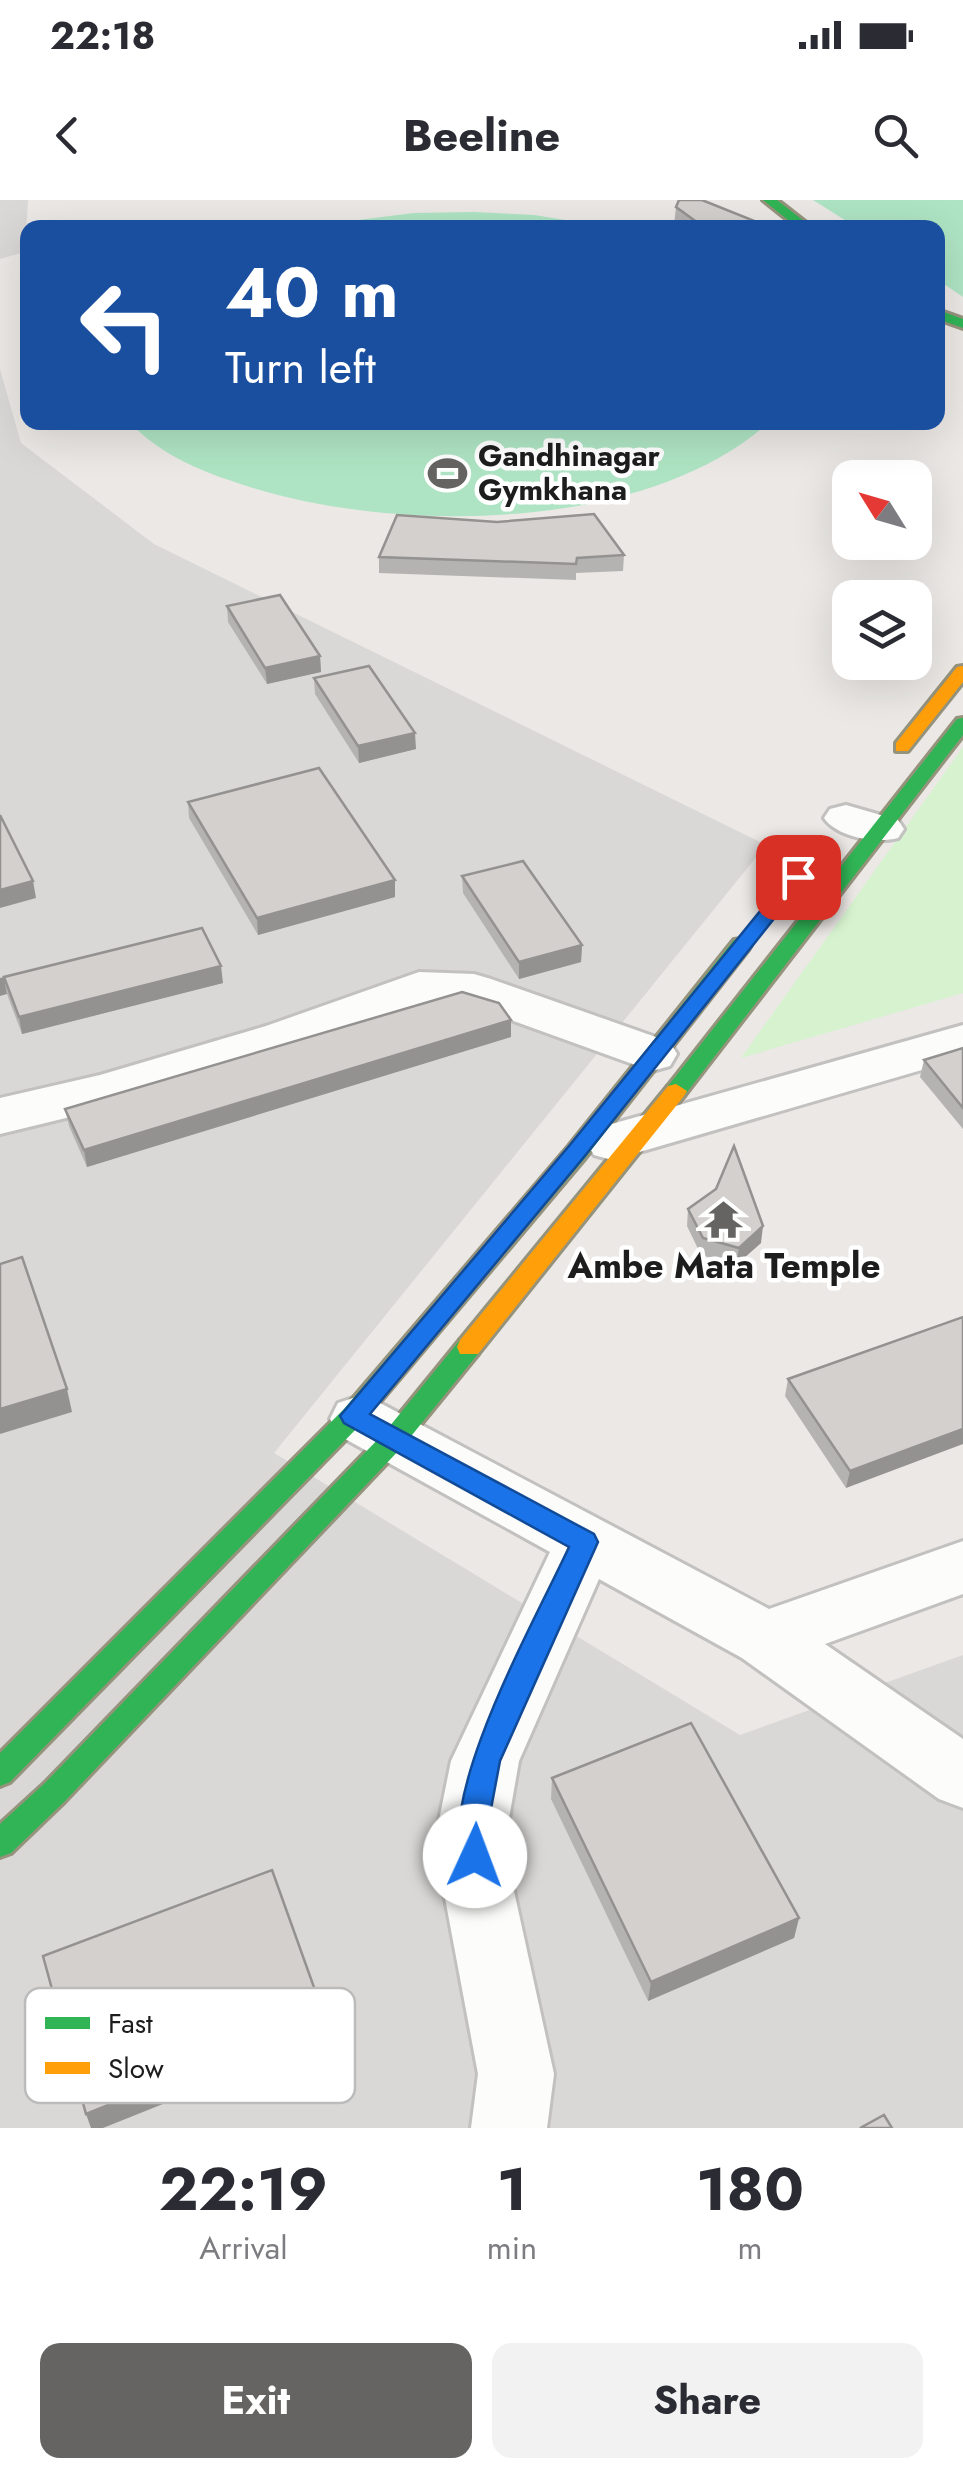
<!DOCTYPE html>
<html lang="en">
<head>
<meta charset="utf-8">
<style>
  :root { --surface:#fff; --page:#f2f2f3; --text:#2b2b33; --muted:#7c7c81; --accent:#656463 }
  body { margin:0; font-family:Jost,sans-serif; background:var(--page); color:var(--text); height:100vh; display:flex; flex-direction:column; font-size:38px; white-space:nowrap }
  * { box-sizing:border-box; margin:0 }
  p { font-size:32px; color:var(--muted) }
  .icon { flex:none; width:55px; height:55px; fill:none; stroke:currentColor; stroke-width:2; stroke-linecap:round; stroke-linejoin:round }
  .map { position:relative; height:1928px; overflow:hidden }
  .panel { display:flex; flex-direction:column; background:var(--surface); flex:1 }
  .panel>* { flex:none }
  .banner { position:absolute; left:20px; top:20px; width:925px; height:210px; border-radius:20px; box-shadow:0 10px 40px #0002; background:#1a4fa0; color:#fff; overflow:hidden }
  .needle { width:65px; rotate:307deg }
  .fabs { position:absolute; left:832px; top:260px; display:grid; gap:20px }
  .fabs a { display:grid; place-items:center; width:100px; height:100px; border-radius:20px; background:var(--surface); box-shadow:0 10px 40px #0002; font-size:50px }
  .pin { position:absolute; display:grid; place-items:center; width:85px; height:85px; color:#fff; margin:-42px; border-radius:20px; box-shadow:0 5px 15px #0006 }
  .me { position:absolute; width:110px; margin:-55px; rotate:2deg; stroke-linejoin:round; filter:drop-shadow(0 0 8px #0008) }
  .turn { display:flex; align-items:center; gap:35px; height:210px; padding:0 40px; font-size:45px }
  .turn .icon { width:130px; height:130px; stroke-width:2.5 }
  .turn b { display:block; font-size:70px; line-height:85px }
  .eta { display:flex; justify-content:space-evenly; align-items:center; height:170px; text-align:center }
  .eta b { font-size:60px; font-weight:700; line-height:70px }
  .button { display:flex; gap:20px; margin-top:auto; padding:20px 40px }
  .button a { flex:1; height:115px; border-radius:20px; background:var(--accent); color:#fff; font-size:40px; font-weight:700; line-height:115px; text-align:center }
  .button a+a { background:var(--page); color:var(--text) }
  .status { display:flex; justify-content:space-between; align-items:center; height:70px; padding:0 50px; background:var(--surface); direction:ltr }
  .status svg { height:28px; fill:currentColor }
  header { display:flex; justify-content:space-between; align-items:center; height:130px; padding:0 40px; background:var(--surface); font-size:45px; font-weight:700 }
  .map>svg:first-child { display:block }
</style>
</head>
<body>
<div class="status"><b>22:18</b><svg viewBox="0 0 49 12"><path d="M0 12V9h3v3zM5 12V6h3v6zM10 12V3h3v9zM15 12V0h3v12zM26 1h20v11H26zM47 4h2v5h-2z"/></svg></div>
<header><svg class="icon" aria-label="back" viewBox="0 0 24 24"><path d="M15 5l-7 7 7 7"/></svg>Beeline<svg class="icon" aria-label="search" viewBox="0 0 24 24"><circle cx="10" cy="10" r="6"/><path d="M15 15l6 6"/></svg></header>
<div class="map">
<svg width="963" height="1928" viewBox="0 0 963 1928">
  <rect width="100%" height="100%" fill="#ebe8e5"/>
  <path fill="#dad8d7" d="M0,0H28L25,52L0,59Z
    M0,169L21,243L154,344L766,645L274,1253L740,1535L963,1455V1928H0Z"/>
  <path fill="#d6f2cf" d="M963,547V793L741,858Z"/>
  <path fill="#aee4c3" d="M813,0H963V97L938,80V28L856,27Z
    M474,12L534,15L609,27H302L414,13Z
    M131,223H768C646,332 399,334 250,287C208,274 160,256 131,223Z"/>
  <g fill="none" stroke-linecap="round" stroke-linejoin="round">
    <defs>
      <path id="street" d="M846,605L898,620L904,629L898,638C876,644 837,637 824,618L830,609Z
        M419,772L474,774L491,779L670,842L677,854L670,866L652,871L469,805L423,804L300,850L103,909L0,934V898L100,875L266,826Z
        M963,825V858L612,960L594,955L586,942L594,929Z
        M359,1196L380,1203L769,1409L963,1341V1394L825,1444L963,1539V1608L939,1599L742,1458L599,1379L519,1561L507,1630L512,1682L554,1874L547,1928H471L478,1874L442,1682L437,1630L451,1561L550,1352L338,1235L330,1219L338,1203Z"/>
      <path id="fast" d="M763,0H777L813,28H798Z
        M938,110L963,119V128L938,119Z
        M963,518V535L684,896H668L665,891L668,886L957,519Z
        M741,739L751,745L748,750L585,958L362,1223L10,1582L0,1586V1553L344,1209L569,946L734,740Z
        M469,1138L478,1140L481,1147L478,1154L403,1246L65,1601L11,1653L0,1657V1624L45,1583L385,1232L460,1140Z"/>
      <path id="slow" d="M963,466V482L908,551H896V543L957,467Z
        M676,884L687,891L684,896L478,1154H460L457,1147L460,1140L668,886Z"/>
    </defs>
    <use href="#street" stroke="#c2c1c0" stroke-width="6"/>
    <use href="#fast" stroke="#96937d" stroke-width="6"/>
    <use href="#slow" stroke="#96937d" stroke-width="6"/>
    <use href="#street" fill="#fcfcfb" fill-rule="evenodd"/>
    <use href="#fast" fill="#30b455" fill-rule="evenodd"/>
    <use href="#slow" fill="#ff9f0a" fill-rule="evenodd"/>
  </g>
  <path fill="#b5b3b1" d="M676,7L772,28H677L674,25Z
    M624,355L623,371L576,373V380L379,373V357Z
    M227,406L320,456L321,472L267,484L228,422Z
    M314,478L416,549L359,563L315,494Z
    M188,602L395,697L258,735L189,618Z
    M462,676L582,745L581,762L519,779L463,693Z
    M4,777L223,783L22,834L7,794Z
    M511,837L87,967L69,926L65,909Z
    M963,848V929L920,877L924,860Z
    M688,1009L761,1043L736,1065L701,1055L687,1026Z
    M963,1117L846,1288L785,1196L788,1179Z
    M552,1578L799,1718L794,1738L648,1801L551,1599Z"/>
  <path fill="#949290" d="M320,456L321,472L267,484L265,468Z
    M415,533L416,549L359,563L358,546Z
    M395,680V697L258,735L257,718Z
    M33,681L36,698L0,708V690Z
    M582,745L581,762L519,779V762Z
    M221,766L223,783L22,834L19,817Z
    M4,777L7,794L0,796V778Z
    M511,820V837L87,967L84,950Z
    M763,1026L761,1043L736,1065L739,1048Z
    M67,1189L72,1212L0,1234V1209Z
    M963,1229V1244L846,1288L850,1271Z
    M799,1718L794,1738L648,1801L651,1782Z
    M325,1818L328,1838L103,1928H91L86,1914Z"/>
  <path fill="#d3d0ce" stroke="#949290" stroke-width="2.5" d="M679,0H702L772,28H705L676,7Z
    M594,314L624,355L577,358L576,364L379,357L397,315L497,322Z
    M280,395L320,456L265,468L227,406Z
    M369,466L415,533L358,546L314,478Z
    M319,568L395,680L257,718L188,602Z
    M0,615L33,681L0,690Z
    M523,661L582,745L519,762L462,676Z
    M202,728L221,766L19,817L4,777Z
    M462,792L499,803L511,820L84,950L65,909Z
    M963,848V908L924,860Z
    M734,946L763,1026L739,1048L703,1038L688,1009L716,989Z
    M22,1057L67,1189L0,1209V1064Z
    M963,1117V1229L850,1271L788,1179Z
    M691,1523L799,1718L651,1782L552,1578Z
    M272,1670L325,1818L86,1914L43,1756Z
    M884,1915L892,1928H860Z"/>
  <path fill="#1a73e8" stroke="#114b97" stroke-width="2.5" d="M798,671L807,677L804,681L584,957L370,1214L594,1334L598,1342L500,1561L487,1630L490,1656L486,1666L475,1670L464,1666C434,1598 538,1415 569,1347L344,1223L340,1216L569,946L791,673Z"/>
  <defs>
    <symbol id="stadium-bare" viewBox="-9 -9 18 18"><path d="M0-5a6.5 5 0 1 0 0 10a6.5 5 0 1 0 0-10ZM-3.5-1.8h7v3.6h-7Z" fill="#656463" stroke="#fff" stroke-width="2.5" paint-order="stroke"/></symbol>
    <symbol id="temple-bare" viewBox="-9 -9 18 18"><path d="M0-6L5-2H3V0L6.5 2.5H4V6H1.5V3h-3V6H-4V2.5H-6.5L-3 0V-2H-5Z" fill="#656463" stroke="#fff" stroke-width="2.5" paint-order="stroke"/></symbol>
  </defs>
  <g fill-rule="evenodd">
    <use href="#stadium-bare" x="420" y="246" width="55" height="55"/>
    <use href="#temple-bare" x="696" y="992" width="55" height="55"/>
  </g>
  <g text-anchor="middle" stroke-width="9" stroke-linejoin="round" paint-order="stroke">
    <g font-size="30" font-weight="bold" fill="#1d1d1d" stroke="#fff" text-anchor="start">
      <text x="478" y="266">Gandhinagar<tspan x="478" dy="34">Gymkhana</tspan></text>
    </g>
    <g font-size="35" font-weight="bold" fill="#1d1d1d" stroke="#fff">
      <text x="724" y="1078">Ambe Mata Temple</text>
    </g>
  </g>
  <rect x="25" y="1788" width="330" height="115" rx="15" fill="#fff" stroke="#bbb" stroke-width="2.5"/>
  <rect x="45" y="1817" width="45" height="12" fill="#30b455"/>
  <rect x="45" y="1862" width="45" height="12" fill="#ff9f0a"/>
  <g font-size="28" fill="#1d1d1d">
    <text x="108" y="1833">Fast</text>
    <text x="108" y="1878">Slow</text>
  </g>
</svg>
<div class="fabs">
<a><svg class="needle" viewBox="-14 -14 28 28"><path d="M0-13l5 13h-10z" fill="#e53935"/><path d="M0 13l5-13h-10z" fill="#7c7c81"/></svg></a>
<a><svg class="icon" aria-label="layers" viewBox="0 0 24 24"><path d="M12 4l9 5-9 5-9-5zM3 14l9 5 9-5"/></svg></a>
</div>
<div class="pin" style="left:798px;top:677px;background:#d93025"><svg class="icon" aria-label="arrive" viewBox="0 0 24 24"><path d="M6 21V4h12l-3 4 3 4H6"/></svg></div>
<svg class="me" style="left:475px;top:1656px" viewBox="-20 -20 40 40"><circle r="19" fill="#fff"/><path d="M0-13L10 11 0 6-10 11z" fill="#1a73e8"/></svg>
<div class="banner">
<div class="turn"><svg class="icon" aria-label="left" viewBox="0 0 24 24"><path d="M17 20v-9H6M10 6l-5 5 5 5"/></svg><div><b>40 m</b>Turn left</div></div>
</div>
</div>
<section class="panel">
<div class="eta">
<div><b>22:19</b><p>Arrival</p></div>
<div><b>1</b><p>min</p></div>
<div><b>180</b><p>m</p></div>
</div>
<div class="button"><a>Exit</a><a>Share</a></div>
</section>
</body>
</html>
